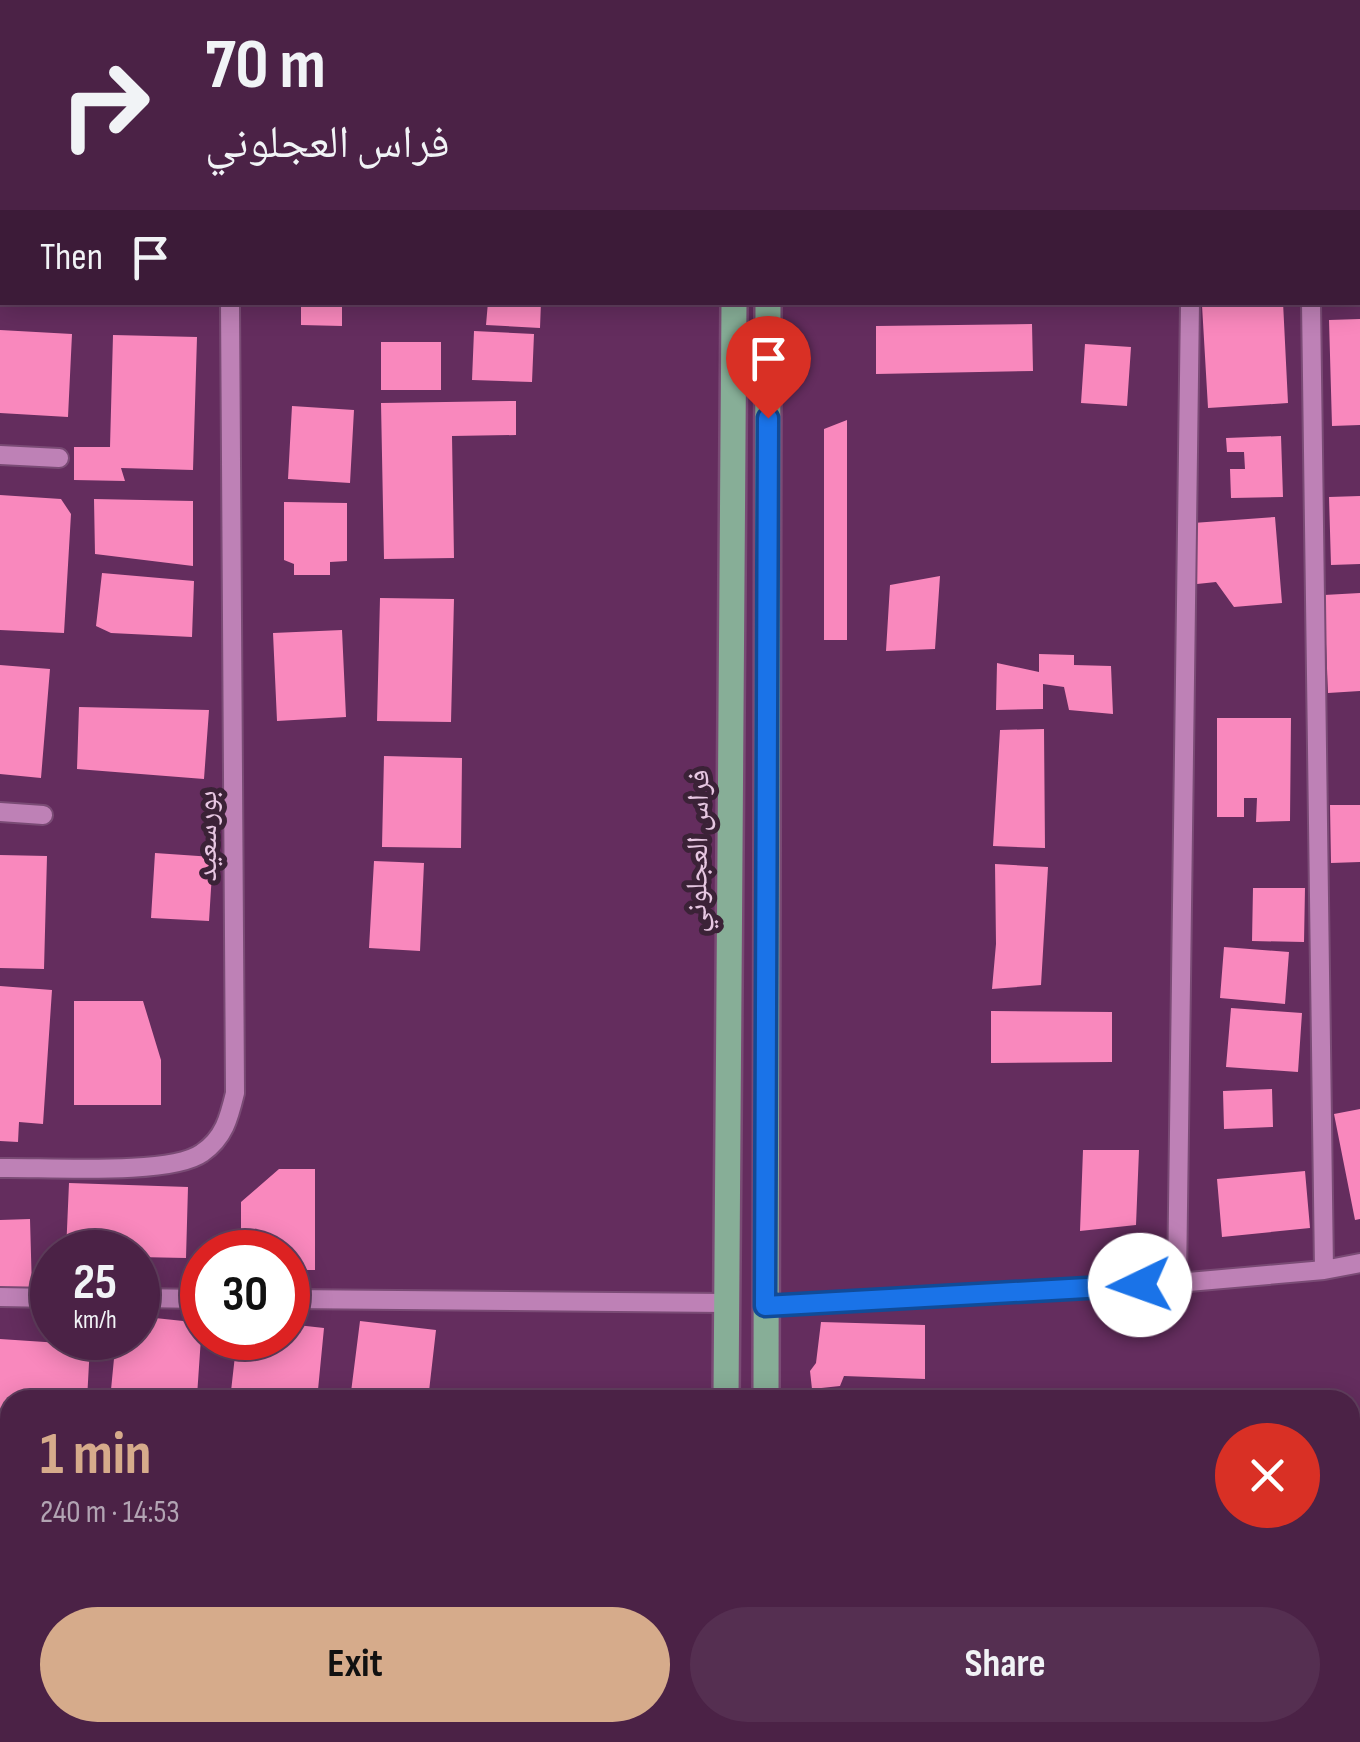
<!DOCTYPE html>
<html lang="en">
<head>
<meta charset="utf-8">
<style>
  :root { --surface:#4b2246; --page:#552f51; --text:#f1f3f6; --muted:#b2a4b3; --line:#623f5f; --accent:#d6ab8b }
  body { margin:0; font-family:"Sofia Sans Condensed","Noto Naskh Arabic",sans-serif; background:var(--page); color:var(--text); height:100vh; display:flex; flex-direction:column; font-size:38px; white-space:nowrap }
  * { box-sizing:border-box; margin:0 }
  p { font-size:32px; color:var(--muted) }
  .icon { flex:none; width:55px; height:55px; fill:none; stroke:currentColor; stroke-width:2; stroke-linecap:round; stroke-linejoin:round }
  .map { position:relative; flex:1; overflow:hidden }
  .side { position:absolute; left:0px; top:1390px; width:1360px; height:352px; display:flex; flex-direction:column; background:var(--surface); border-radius:30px 30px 0 0; box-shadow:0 5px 25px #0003,0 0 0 2px var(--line) }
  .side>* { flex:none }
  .top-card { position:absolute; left:0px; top:0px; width:1360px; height:305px; box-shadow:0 5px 25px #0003,0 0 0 2px var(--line); background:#4b2246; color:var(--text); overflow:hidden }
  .speed { position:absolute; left:30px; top:1230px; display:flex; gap:20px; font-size:50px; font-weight:700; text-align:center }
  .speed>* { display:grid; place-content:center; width:130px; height:130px; border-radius:50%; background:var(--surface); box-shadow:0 5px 25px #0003,0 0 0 2px var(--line); line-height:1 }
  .speed small { font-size:25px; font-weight:400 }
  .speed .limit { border:15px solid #d22; background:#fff; color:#111 }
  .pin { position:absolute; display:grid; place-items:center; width:85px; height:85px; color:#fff; margin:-102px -42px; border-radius:50% 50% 50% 0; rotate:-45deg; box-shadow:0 0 10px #0007 }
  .pin .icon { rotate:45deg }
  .me { position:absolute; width:110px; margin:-55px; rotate:267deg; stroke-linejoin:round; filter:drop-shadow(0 0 8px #0008) }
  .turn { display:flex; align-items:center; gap:35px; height:210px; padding:0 40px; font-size:45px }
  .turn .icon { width:130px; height:130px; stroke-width:2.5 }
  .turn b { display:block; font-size:70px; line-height:85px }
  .then { display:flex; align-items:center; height:95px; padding:0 40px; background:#0003; gap:20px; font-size:38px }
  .round { display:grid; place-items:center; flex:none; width:105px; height:105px; border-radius:52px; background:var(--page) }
  .summary { display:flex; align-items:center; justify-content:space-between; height:170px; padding:0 40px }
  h1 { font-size:60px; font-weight:700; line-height:75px; color:var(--accent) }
  .cta { display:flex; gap:20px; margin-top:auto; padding:20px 40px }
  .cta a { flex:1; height:115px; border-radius:60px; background:var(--accent); color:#111; font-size:40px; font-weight:700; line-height:115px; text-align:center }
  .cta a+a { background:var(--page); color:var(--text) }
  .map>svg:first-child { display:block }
</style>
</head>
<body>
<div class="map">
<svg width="1360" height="1742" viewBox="0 0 1360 1742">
  <rect width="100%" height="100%" fill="#642d5e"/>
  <path fill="#f988bd" d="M301,302H342V326L301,325Z
    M488,302H541L540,328L486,325Z
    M1245,302H1283L1288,403L1208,408L1202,305Z
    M1360,319V425L1332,426L1329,320Z
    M1032,324L1033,371L876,374V326Z
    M0,330L72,334L68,417L0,413Z
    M474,331L534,334L532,382L472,380Z
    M113,335L197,337L193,470L121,468L125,481L74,480V447H110Z
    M381,342H441V390H381Z
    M1085,344L1131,347L1127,406L1081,403Z
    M516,401V435L452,436L454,558L384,559L381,403Z
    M292,406L354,410L350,483L288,479Z
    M847,420V640H824V429Z
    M1281,436L1283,497L1231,498L1230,469H1245L1244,452H1227L1226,438Z
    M0,495L61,499L71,514L64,633L0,630Z
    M1360,496V564L1331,565L1329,497Z
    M94,499L193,501V566L95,554Z
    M284,502L347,503V561L330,562V575H294V564L284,560Z
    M1275,517L1282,603L1234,607L1216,582L1197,584L1193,523Z
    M102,573L194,581L192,637L111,633L96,626Z
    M940,576L935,649L886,651L890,585Z
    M1360,593V691L1328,693L1324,595Z
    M380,598L454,599L451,722L377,721Z
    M342,630L346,717L277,721L273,633Z
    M1039,654L1074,655V665L1111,666L1113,714L1069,710L1064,687L1043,684V709L996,710L997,663L1039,672Z
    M0,665L50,669L41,778L0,774Z
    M79,707L209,710L204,779L77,769Z
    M1217,718H1291L1290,821L1256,822L1257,798H1244V817H1217Z
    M1044,729L1045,848L993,846L1000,730Z
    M384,756L462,758L461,848L382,847Z
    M1330,805H1360V862L1331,863Z
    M155,853L213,857L209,921L151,918Z
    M0,855L47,856L44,969L0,968Z
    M374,861L424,863L420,951L369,948Z
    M995,864L1048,867L1041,985L992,989L996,944Z
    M1253,888H1305L1304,942L1252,941Z
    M1224,947L1289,952L1285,1004L1220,998Z
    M0,986L52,990L43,1124L19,1122L18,1142L0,1141Z
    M74,1001H143L161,1060V1105H74Z
    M1231,1008L1302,1013L1298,1072L1226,1067Z
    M991,1011L1112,1012V1062L991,1063Z
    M1272,1089L1273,1127L1224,1129L1223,1091Z
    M1360,1109V1219L1355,1220L1334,1114Z
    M1083,1150H1139L1136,1225L1080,1231Z
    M279,1169H315V1270H288V1252H241V1202Z
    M1305,1171L1310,1228L1222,1237L1217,1179Z
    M69,1183L188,1187L186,1258L138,1257V1252H66Z
    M30,1219L32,1290L0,1291V1220Z
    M138,1310L155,1311V1318L202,1323L197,1396L149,1391L148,1400H110L116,1338H138Z
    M360,1321L436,1330L428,1400H350Z
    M821,1322L925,1325V1379L844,1376L840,1386L812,1389L810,1371L816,1363Z
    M288,1324L324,1328L317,1400L269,1396L268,1400H230L237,1338H288Z
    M0,1339L90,1345L87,1400H10V1417H0Z
    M0,1630L10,1632V1730L0,1728Z
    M58,1732H137V1742H58Z
    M174,1732H223L222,1742H173Z
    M252,1732H317L333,1735L332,1742H251Z
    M460,1732H483L482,1742L459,1740Z
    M570,1732H720V1742H569Z
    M1132,1732H1158L1156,1740Z"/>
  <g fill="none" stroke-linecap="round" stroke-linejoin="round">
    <defs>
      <path id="minor" d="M228,0V2
        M1189,0V2
        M371,2V0
        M1301,2V0
        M0,92H2
        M1358,186H1360
        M1311,302L1324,1270
        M0,455L59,458
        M0,812L43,815
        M0,1168C44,1167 170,1176 202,1153C224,1138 229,1118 235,1093L230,302
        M1177,1283L1190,302
        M0,1297L52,1298
        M138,1298L202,1299
        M288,1299L725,1303
        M765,1306L1177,1283L1324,1270L1360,1263
        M0,1470H10
        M1350,1521H1360
        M516,1742L519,1732"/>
      <path id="major" d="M733,0V2
        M769,2V0
        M726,1400L734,302
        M766,1400L768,302
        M729,1732V1742
        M773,1732L774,1742"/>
    </defs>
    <use href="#minor" stroke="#7a4b75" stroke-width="22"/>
    <use href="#major" stroke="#7a4b75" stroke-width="30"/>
    <use href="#minor" stroke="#be81b6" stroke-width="18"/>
    <use href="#major" stroke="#87ae97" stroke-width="25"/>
  </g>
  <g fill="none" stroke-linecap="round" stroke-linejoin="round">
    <defs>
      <path id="route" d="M768,418L765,1306L1140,1285"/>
    </defs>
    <use href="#route" stroke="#114b97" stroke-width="25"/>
    <use href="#route" stroke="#1a73e8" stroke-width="18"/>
  </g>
  <g text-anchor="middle" stroke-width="10" stroke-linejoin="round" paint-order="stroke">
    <g font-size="30" fill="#e7c7e2" stroke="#3b2237">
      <text transform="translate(206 836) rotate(-90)" y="10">بورسعيد</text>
      <text transform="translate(697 851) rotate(-89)" y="10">فراس العجلوني</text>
    </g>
  </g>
</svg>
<div class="speed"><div>25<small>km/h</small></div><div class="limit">30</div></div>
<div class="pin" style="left:768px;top:418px;background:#d93025"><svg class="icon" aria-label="arrive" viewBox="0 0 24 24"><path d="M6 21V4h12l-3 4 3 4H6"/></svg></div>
<svg class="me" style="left:1140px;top:1285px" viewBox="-20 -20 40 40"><circle r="19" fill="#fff"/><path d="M0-13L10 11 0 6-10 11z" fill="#1a73e8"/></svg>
<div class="top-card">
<div class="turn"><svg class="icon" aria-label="right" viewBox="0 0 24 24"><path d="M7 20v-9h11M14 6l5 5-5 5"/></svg><div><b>70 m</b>فراس العجلوني</div></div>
<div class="then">Then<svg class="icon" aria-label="arrive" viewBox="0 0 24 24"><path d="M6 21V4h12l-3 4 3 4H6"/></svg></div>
</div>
<section class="side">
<div class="summary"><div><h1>1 min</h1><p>240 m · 14:53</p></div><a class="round" style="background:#d93025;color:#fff"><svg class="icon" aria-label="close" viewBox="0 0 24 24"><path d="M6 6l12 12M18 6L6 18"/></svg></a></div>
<div class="cta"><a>Exit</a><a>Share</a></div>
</section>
</div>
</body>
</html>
